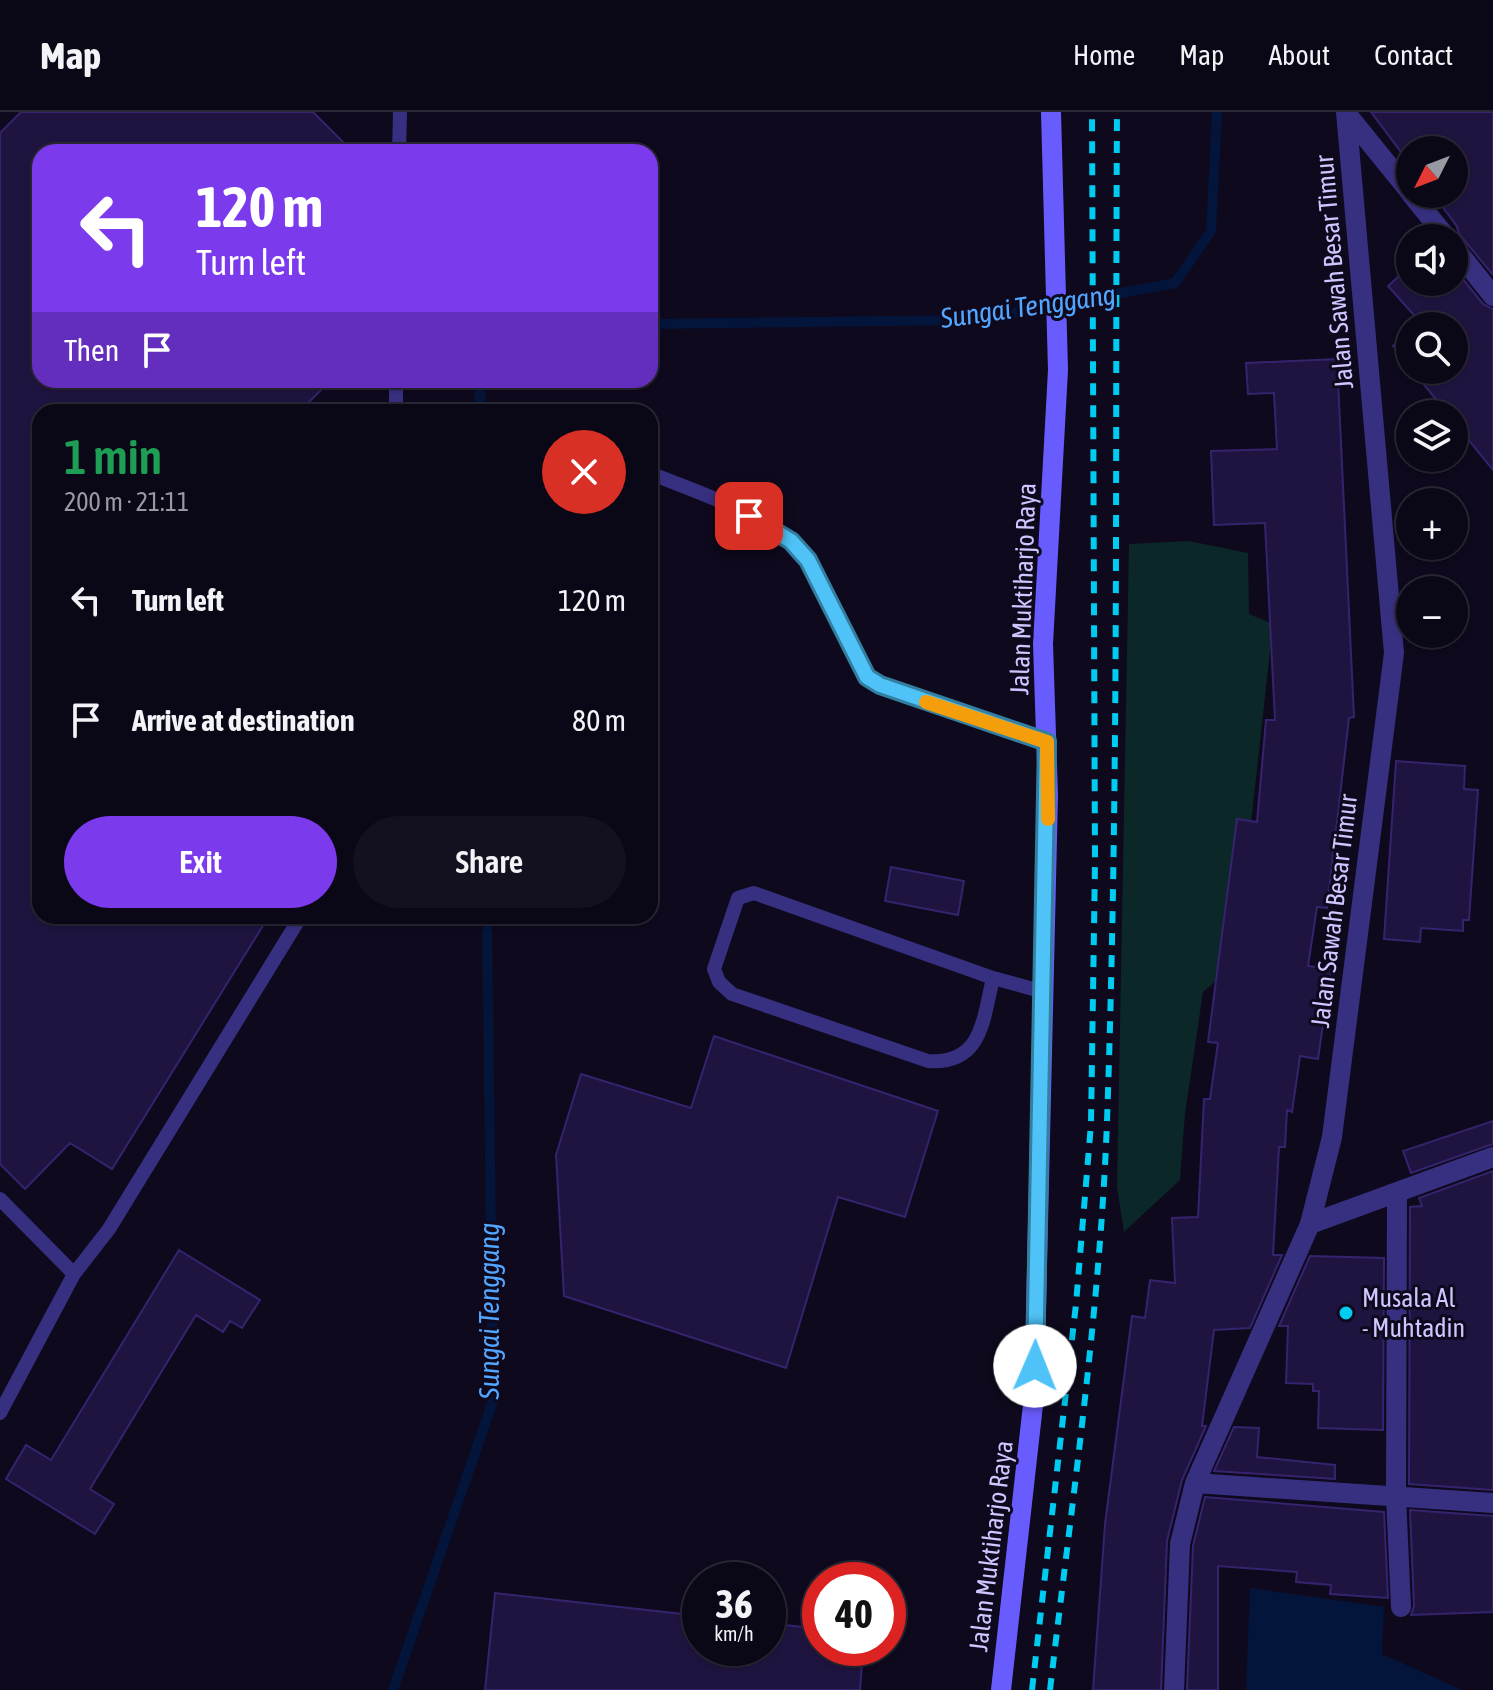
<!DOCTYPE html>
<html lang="en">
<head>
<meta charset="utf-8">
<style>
  :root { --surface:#0a0716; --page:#13101f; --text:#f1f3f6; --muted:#9999a1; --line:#2a2835; --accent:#7c3aed }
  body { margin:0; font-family:"Asap Condensed",sans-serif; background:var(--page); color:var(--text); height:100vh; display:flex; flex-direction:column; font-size:30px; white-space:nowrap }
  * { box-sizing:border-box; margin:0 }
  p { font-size:26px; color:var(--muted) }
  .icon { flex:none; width:44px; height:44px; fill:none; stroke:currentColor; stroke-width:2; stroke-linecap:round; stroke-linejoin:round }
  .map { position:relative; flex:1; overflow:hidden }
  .drawer { position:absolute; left:32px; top:292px; width:626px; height:520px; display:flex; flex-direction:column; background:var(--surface); border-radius:24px; box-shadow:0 2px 6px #0004,0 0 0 2px var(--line) }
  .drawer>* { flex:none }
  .banner { position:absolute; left:32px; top:32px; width:626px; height:244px; border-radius:24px; box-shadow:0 2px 6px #0004,0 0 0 2px var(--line); background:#7c3aed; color:#fff; overflow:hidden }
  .needle { width:52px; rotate:228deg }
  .fabs { position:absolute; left:1396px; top:24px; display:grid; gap:16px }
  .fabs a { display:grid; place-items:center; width:72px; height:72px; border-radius:50%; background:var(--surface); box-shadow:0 2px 6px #0004,0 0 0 2px var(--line); font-size:40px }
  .speed { position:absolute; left:682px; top:1450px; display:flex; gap:16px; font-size:40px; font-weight:700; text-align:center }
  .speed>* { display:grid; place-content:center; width:104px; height:104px; border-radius:50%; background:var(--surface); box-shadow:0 2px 6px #0004,0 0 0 2px var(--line); line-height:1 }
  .speed small { font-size:20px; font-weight:400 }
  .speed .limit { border:12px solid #d22; background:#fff; color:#111 }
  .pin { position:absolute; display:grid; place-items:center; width:68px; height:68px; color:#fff; margin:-34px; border-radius:16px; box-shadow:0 4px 12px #0006 }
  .me { position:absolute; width:88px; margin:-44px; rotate:1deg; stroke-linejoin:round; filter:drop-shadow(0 0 6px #0008) }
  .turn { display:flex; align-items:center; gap:28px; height:168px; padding:0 32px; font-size:36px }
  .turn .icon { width:104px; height:104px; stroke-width:2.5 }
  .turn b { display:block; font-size:56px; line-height:68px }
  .then { display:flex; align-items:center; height:76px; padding:0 32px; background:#0003; gap:16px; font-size:30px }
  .round { display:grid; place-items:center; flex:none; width:84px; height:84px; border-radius:42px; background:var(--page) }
  .summary { display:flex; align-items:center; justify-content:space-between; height:136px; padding:0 32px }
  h1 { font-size:48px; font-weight:600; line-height:60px; color:#1e9e55 }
  .primary-button { display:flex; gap:16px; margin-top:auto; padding:16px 32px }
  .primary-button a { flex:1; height:92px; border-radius:48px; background:var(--accent); color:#fff; font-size:32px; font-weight:600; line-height:92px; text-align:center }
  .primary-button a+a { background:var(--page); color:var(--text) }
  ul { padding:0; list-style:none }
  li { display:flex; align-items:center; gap:24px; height:120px; padding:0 32px }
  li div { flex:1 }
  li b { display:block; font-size:30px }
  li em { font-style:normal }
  header { display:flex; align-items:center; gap:48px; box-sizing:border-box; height:112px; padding:0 40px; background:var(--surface); border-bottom:2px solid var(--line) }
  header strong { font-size:38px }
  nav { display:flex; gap:44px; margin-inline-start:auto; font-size:28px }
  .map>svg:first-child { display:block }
</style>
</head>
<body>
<header>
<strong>Map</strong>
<nav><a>Home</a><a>Map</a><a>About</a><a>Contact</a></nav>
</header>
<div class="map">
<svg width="1493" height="1578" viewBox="0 0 1493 1578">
  <rect width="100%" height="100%" fill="#0e091d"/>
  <path fill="#0c2727" d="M1189,429L1248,441L1249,502L1273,512L1249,730L1223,863L1203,880L1185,1002L1180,1068L1124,1120L1117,1075L1129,432Z"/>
  <path fill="#04153b" d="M1250,1476L1384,1495L1382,1542L1462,1578H1246Z"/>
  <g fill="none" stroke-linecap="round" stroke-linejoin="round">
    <path stroke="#04153b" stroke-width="10" d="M650,212L975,208L1175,171L1211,119L1217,0
      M480,268V300
      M393,1578L493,1289L487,804"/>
  </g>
  <path fill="#1f143f" stroke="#36236e" stroke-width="2" d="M21,0H313L353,40H40V268H331L299,300H40V804H269L112,1057L70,1031L25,1077L0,1052V21Z
    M1371,0H1493V163L1460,123L1456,113L1433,82H1454V38H1410V52Z
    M1410,154V170H1454V156L1483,192L1493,197V358L1454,310V302H1448L1412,258H1454V214H1418L1421,211L1388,174Z
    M1410,220V255L1393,234Z
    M1337,247L1354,605L1349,606L1327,796L1317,795L1308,854L1331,857L1318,947L1300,944L1292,1000L1287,998L1285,1035H1279L1273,1143H1282L1250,1216L1214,1218L1202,1314H1206L1182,1368L1167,1429L1161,1578H1093L1105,1412L1132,1204L1145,1206L1150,1168L1175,1171L1172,1106L1198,1105L1204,987H1210L1218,931L1208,930L1237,707L1257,710L1266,608H1275L1265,411L1214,413L1211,339L1277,337L1274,281L1248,282L1246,251Z
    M1396,649L1465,654L1464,677L1478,678L1469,808H1463V819L1421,816L1420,830L1384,827Z
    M891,755L964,769L958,803L885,789Z
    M714,924L938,999L905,1105L838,1085L786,1256L564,1184L556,1043L581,962L691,996Z
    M1493,1009V1032L1411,1061L1403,1039Z
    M1493,1059V1378L1409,1372L1410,1095L1422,1094L1419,1086Z
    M179,1138L260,1188L242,1216L230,1209L223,1220L196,1203L90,1377L114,1392L95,1422L6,1367L26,1333L51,1348Z
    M1310,1144L1384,1146L1383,1318L1318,1316L1319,1279H1313V1272L1286,1271L1288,1214H1279Z
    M1234,1315L1259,1316L1257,1345L1335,1353V1367L1214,1359Z
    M1205,1385L1384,1400L1388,1486L1330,1482L1331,1473L1296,1470L1297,1460L1218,1454V1578H1187L1193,1434Z
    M1410,1398L1493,1404V1500L1411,1503L1414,1494Z
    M495,1481L700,1504V1536H768V1511L820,1517V1536H863L860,1578H485Z"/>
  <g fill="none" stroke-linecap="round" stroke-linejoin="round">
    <path stroke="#373080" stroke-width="14" d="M399,40L400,0
      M396,300V268
      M650,361C695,380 784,407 809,450C831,486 841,531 867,565L880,573L1047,630
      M993,866C983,908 982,953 928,949L732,882L719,870L714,857L738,786L754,781L993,866L1044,880
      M0,1087L74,1162
      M0,1301L74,1162L109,1117L301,804"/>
    <path stroke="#373080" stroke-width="20" d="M1346,1L1410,80
      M1411,82L1447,126
      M1454,135L1493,184
      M1397,1080L1396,1385L1401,1495
      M1310,1112L1493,1045
      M1195,1371L1493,1391
      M1174,1578L1180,1432L1195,1371L1310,1112L1332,1025L1394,541L1346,0"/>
    <path stroke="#695cff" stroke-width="20" d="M1001,1578L1034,1284L1048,683L1043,532L1058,258L1051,0"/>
    <path stroke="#00cbf0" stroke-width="6" stroke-dasharray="12 10" stroke-linecap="butt" d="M1032,1578L1076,1192L1091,1012L1095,751L1092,0
      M1050,1578C1072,1389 1100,1199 1107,1009C1119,673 1115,336 1117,0"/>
  </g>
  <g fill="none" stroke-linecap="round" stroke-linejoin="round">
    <defs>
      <path id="route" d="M749,404L791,429L808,448L867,565L880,573L1047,630L1035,1254"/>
    </defs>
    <use href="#route" stroke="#337fa1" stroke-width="20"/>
    <use href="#route" stroke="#4fc3f7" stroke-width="14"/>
    <path stroke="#f59e0b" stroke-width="14" d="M926,590L1047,630L1048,707"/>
  </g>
  <circle fill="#00cbf0" stroke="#0e091d" stroke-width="3" cx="1346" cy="1201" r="8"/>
  <g text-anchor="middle" stroke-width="6" stroke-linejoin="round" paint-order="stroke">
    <g font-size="26" fill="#cfc5ff" stroke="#0e091d">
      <text transform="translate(1334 160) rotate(-95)" y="9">Jalan Sawah Besar Timur</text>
      <text transform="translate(1023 477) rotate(-88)" y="9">Jalan Muktiharjo Raya</text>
      <text transform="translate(1334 799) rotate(-83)" y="9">Jalan Sawah Besar Timur</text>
      <text transform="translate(991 1434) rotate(-83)" y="9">Jalan Muktiharjo Raya</text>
    </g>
    <g font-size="26" fill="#cfc5ff" stroke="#0e091d" text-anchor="start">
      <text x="1362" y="1195">Musala Al<tspan x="1362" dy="30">- Muhtadin</tspan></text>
    </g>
    <g font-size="28" font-style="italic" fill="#53a6ff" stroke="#0e091d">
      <text transform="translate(1028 194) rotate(-8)" y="10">Sungai Tenggang</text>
      <text transform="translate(489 1199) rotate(-90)" y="10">Sungai Tenggang</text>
    </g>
  </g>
</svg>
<div class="fabs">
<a><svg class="needle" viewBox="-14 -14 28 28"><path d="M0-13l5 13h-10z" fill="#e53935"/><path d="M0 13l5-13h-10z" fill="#9999a1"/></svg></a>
<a><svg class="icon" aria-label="sound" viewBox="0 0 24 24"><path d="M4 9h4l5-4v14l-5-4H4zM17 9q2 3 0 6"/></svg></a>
<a><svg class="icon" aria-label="search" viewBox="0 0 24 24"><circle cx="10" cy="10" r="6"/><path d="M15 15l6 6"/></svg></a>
<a><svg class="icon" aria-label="layers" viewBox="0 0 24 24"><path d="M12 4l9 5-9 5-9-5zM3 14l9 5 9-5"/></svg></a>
<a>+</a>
<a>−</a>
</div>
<div class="speed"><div>36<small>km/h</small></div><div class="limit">40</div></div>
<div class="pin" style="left:749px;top:404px;background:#d93025"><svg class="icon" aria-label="arrive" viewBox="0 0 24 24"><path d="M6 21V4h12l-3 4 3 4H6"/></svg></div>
<svg class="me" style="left:1035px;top:1254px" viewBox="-20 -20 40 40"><circle r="19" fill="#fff"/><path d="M0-13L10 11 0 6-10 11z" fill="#4fc3f7"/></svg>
<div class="banner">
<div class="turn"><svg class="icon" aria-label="left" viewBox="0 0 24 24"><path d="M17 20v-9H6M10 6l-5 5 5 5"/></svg><div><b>120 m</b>Turn left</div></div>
<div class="then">Then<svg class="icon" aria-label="arrive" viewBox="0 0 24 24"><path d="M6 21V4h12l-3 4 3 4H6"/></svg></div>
</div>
<section class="drawer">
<div class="summary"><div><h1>1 min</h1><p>200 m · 21:11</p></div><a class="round" style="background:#d93025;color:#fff"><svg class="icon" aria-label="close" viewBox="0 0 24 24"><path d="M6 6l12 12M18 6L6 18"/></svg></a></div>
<ul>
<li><svg class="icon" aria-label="left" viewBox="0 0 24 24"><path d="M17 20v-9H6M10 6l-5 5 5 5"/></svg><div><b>Turn left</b></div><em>120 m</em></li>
<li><svg class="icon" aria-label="arrive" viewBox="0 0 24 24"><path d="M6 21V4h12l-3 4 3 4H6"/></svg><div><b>Arrive at destination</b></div><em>80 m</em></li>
</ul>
<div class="primary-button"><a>Exit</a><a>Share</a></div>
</section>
</div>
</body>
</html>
